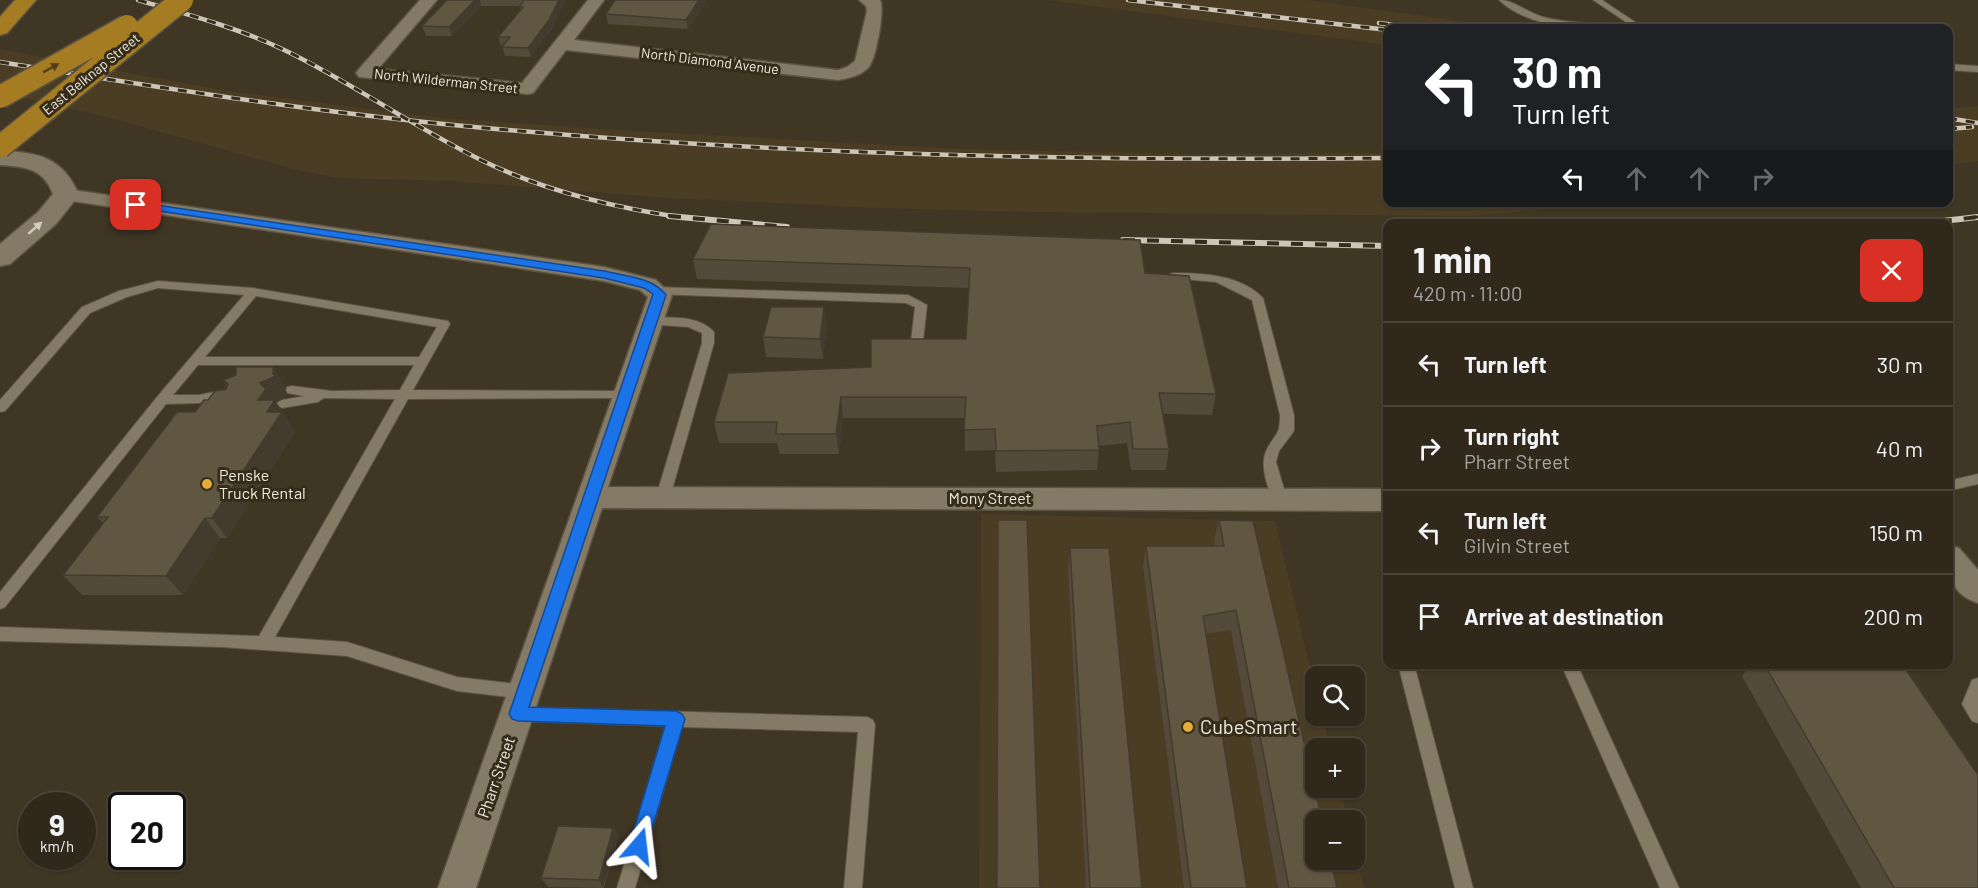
<!DOCTYPE html>
<html lang="en">
<head>
<meta charset="utf-8">
<style>
  :root { --surface:#30281b; --page:#3c3428; --text:#f1f3f6; --muted:#a8a6a3; --line:#4b443a }
  body { margin:0; font-family:Barlow,sans-serif; background:var(--page); color:var(--text); height:100vh; display:flex; flex-direction:column; font-size:22px; white-space:nowrap }
  * { box-sizing:border-box; margin:0 }
  p { font-size:20px; color:var(--muted) }
  .icon { flex:none; width:33px; height:33px; fill:none; stroke:currentColor; stroke-width:2; stroke-linecap:round; stroke-linejoin:round }
  .map { position:relative; flex:1; overflow:hidden }
  .drawer { position:absolute; left:1383px; top:219px; width:570px; height:450px; display:flex; flex-direction:column; background:var(--surface); border-radius:12px; box-shadow:0 2px 4px #0004,0 0 0 2px var(--line) }
  .drawer>* { flex:none }
  .hud { position:absolute; left:1383px; top:24px; width:570px; height:183px; border-radius:12px; box-shadow:0 2px 4px #0004,0 0 0 2px var(--line); background:#202124; color:#fff; overflow:hidden }
  .fabs { position:absolute; left:1305px; top:666px; display:grid; gap:12px }
  .fabs a { display:grid; place-items:center; width:60px; height:60px; border-radius:12px; background:var(--surface); box-shadow:0 2px 4px #0004,0 0 0 2px var(--line); font-size:30px }
  .speed { position:absolute; left:18px; top:792px; display:flex; gap:12px; font-size:30px; font-weight:700; text-align:center }
  .speed>* { display:grid; place-content:center; width:78px; height:78px; border-radius:50%; background:var(--surface); box-shadow:0 2px 4px #0004,0 0 0 2px var(--line); line-height:1 }
  .speed small { font-size:15px; font-weight:400 }
  .speed .limit { border:3px solid #111; border-radius:9px; background:#fff; color:#111 }
  .pin { position:absolute; display:grid; place-items:center; width:51px; height:51px; color:#fff; margin:-26px; border-radius:12px; box-shadow:0 3px 9px #0006 }
  .me { position:absolute; width:66px; margin:-33px; rotate:17deg; stroke-linejoin:round; filter:drop-shadow(0 0 4px #0008) }
  .turn { display:flex; align-items:center; gap:21px; height:126px; padding:0 30px; font-size:27px }
  .turn .icon { width:78px; height:78px; stroke-width:2.5 }
  .turn b { display:block; font-size:42px; line-height:51px }
  .lanes { display:flex; align-items:center; height:57px; padding:0 30px; background:#0003; justify-content:center; gap:30px; direction:ltr }
  .lanes .off { opacity:.35 }
  .round { display:grid; place-items:center; flex:none; width:63px; height:63px; border-radius:12px; background:var(--page) }
  .head { display:flex; align-items:center; justify-content:space-between; height:102px; padding:0 30px }
  h1 { font-size:36px; font-weight:700; line-height:45px }
  ul { padding:0; list-style:none }
  li { display:flex; align-items:center; gap:18px; height:84px; padding:0 30px; border-top:2px solid var(--line) }
  li div { flex:1 }
  li b { display:block; font-size:22px }
  li em { font-style:normal }
  .map>svg:first-child { display:block }
</style>
</head>
<body>
<div class="map">
<svg width="1978" height="888" viewBox="0 0 1978 888">
  <rect width="100%" height="100%" fill="#403624"/>
  <path fill="#4a3d24" d="M1047,0H1307L1438,18L1498,28H1388L1387,45Z
    M0,49L227,91L442,118L602,129L960,149L1186,154L1387,153L1388,202L1620,203L1470,216L1031,212L880,208L671,198L451,181L338,178L297,170L111,118L0,93Z
    M1978,106V161L1949,165V109Z
    M981,514L1275,521L1315,688L1316,716H1322L1330,748H1316V788H1340L1348,820H1316V860H1354L1355,847L1364,888H979Z"/>
  <g fill="none" stroke-linecap="round" stroke-linejoin="round">
    <defs>
      <path id="lane" d="M1499,0C1514,0 1528,13 1543,17C1566,23 1591,23 1615,25L1619,28C1583,32 1527,27 1499,0Z
        M1593,0H1602L1644,28H1635Z
        M1948,64L1978,66V72L1948,70Z
        M1174,273C1204,273 1241,275 1263,298L1294,415V431L1279,451L1276,462L1287,499L1285,503H1275C1267,488 1259,464 1267,449C1276,432 1280,436 1280,415L1252,300L1216,282L1170,278V274Z
        M158,281L253,288L448,321L450,324L413,390L632,391L633,394L627,398L408,399L275,637L347,642L457,677L525,685L531,687L533,692L531,697L525,699L457,691L347,656L222,647L0,641V627L259,636L395,399L324,398L318,402L282,408L275,404L282,400L304,396L287,393L286,390L287,387L292,386L332,391L400,390L414,365H198L173,395H199L229,389L234,390L235,393L234,396L199,403L166,404L5,607L0,609V592L157,397L244,295L158,288L127,297L90,313L5,411L0,412V400L82,307L119,291ZM256,296L437,327L419,357H205Z
        M657,287L908,295L927,305L923,341L917,345L911,341L915,307L906,303L653,294L651,291Z
        M651,317C672,318 699,315 714,332V343L670,497L668,501H658L656,497L702,343V333L688,327L647,324L645,321L647,318Z
        M1978,474V484L1948,491V481Z
        M1398,664H1414L1473,888H1455Z
        M1561,664H1577L1679,888H1660Z
        M1978,678V723L1972,721L1962,704L1972,680Z
        M518,707L867,717L873,720L875,725L862,888H844L858,732L682,727L635,888H617L665,726L518,721L512,719L510,714L512,709Z"/>
      <path id="street" d="M420,0H437L378,69L522,83L588,0H604L574,40L838,70L847,67L855,61L867,11L866,6L859,0H880C885,10 876,60 868,68C860,76 849,78 838,80L566,50L533,93L527,94L359,77L356,73L359,69Z
        M66,189L604,267L656,280L672,295L608,487L1388,489V511L602,508L476,888H438L648,297L640,290L604,281L59,199L56,195L59,191Z
        M1948,545L1959,548L1978,570V603C1948,593 1948,571 1948,545Z"/>
      <path id="secondary" d="M0,151C38,152 63,157 79,195L56,224L10,264L0,266V244L38,212L53,194C43,168 26,167 0,165Z"/>
      <path id="highway" d="M15,0H36L7,33L0,35V17Z"/>
    </defs>
    <use href="#lane" stroke="#5b5342" stroke-width="2"/>
    <use href="#street" stroke="#5b5342" stroke-width="3"/>
    <use href="#secondary" stroke="#5b5342" stroke-width="3"/>
    <use href="#highway" stroke="#5b5342" stroke-width="3"/>
    <use href="#lane" fill="#857a65" fill-rule="evenodd"/>
    <use href="#street" fill="#857a65" fill-rule="evenodd"/>
    <use href="#secondary" fill="#857a65" fill-rule="evenodd"/>
    <use href="#highway" fill="#a57c22" fill-rule="evenodd"/>
    <defs>
      <path id="rail-far1" d="M138,0C186,14 235,27 280,48C350,81 413,127 483,161C545,191 611,207 679,217
        M1128,0L1388,30
        M1379,23L1418,28
        M0,62C173,90 346,117 520,131C809,156 1098,161 1388,158
        M1948,118L1978,123
        M1948,129L1972,127
        M1974,217H1978"/>
      <path id="rail" d="M669,216L787,227
        M1916,224L1978,217
        M1123,240L1388,246"/>
    </defs>
    <use href="#rail-far1" stroke="#ccc5b8" stroke-width="4.5"/>
    <use href="#rail" stroke="#ccc5b8" stroke-width="6"/>
    <use href="#rail-far1" stroke="#362c1a" stroke-width="3" stroke-dasharray="9" stroke-linecap="butt"/>
    <use href="#rail" stroke="#362c1a" stroke-width="4" stroke-dasharray="12" stroke-linecap="butt"/>
    <defs>
      <path id="highway-bridge" d="M0,97L127,26
        M0,147L182,0"/>
    </defs>
    <use href="#highway-bridge" stroke="#5b5342" stroke-width="25" stroke-linecap="butt"/>
    <use href="#highway-bridge" stroke="#a57c22" stroke-width="22"/>
  </g>
  <path fill="#534a39" d="M447,0H566L563,4L552,29L531,57L505,56L502,46H501L498,37L520,10L519,6H481L452,36H426L422,26Z
    M707,0L688,29L608,24L606,14Z
    M693,259L1145,273L1216,394L1212,415L1163,414L1169,449L1166,470H1131L1127,443L1099,446L1097,470L996,472L995,450L965,451V418H843L839,454H780L777,443H719L714,422L871,367L966,339L969,288L697,279Z
    M827,327L823,359L766,357L763,337Z
    M273,367L285,387V390L288,395L276,402L295,432L227,538H220L183,595H82L63,575L103,523L97,517L195,412L208,400L226,389L227,386L223,380L236,375Z
    M1219,520L1337,888H1278L1231,630L1206,634L1247,888H1184L1143,566L1146,546H1215L1214,540Z
    M1070,548L1142,888H1086L1068,569Z
    M1752,664H1902L1978,888H1861L1742,676Z
    M613,828L618,837L604,888L548,887L541,878Z"/>
  <path fill="#433c2e" d="M475,0H480L481,6L452,36L449,27Z
    M559,0H566L563,4L552,29L531,57L528,48Z
    M699,0H707L688,29L686,20Z
    M824,307L827,327L823,359L820,339Z
    M273,367L285,387V390L288,395L276,402L295,432L227,538L212,518L258,400L260,383L273,374Z
    M841,397L843,418L839,454L836,434Z
    M205,518L220,538L183,595L166,576Z
    M613,828L618,837L603,888L599,880Z"/>
  <path fill="#605642" stroke="#433c2e" stroke-width="1.5" d="M447,0H475L449,27L422,26Z
    M524,0H559L549,20L528,48L502,47L510,37H498L523,7H519Z
    M615,0H699L686,20L606,14Z
    M711,224L1140,240L1145,273L1189,276L1216,394L1159,393L1169,449H1133L1130,422L1097,426L1099,450L996,451L995,429L964,430L966,397H841L836,434H776L777,422H714L728,373L871,367V339H966L970,268L693,259Z
    M771,307H824L820,339L763,337Z
    M236,367H273V374L276,376L260,383L266,389L258,400H275L267,412H282L212,518H205L166,576L63,575L108,517H97L177,412H195L204,400H208L215,391L226,389L228,384L223,380L236,375Z
    M998,520H1027L1040,888H997Z
    M1219,520L1253,521L1322,820H1316V860H1331L1337,888H1289L1236,610L1203,616L1247,888H1191L1146,546H1224Z
    M1070,548H1109L1142,888H1090Z
    M1764,664H1902L1978,775V888H1894Z
    M558,826L613,828L599,880L541,878Z"/>
  <defs><path id="oneway-solid" d="M-6-.8H1V-3.2L6.5 0L1 3.2V.8H-6Z" transform="scale(1.5)"/></defs>
  <use fill="#52401c" href="#oneway-solid" transform="translate(51 68) rotate(-29)"/>
  <use fill="#d4ccbf" href="#oneway-solid" transform="translate(35 228) rotate(-41)"/>
  <path fill="#1a73e8" stroke="#114b97" stroke-width="1.5" d="M136,202L604,271C624,276 653,277 666,295L529,707L676,711L682,714L685,719L645,852L639,855L632,852L629,846L665,726L518,721L512,719L509,714L653,294L644,288L604,278L133,207V203Z"/>
  <g fill="#e5ad35" stroke="#362c1a" stroke-width="2">
    <circle cx="207" cy="484" r="6"/>
    <circle cx="1188" cy="727" r="6"/>
  </g>
  <g text-anchor="middle" stroke-width="6" stroke-linejoin="round" paint-order="stroke">
    <g font-size="14" fill="#eee8dd" stroke="#362c1a">
      <text transform="translate(710 61) rotate(7)" y="5">North Diamond Avenue</text>
      <text transform="translate(91 74) rotate(-39)" y="5">East Belknap Street</text>
      <text transform="translate(446 81) rotate(6)" y="5">North Wilderman Street</text>
    </g>
    <g font-size="16" fill="#eee8dd" stroke="#362c1a" text-anchor="start">
      <text x="219" y="481">Penske<tspan x="219" dy="18">Truck Rental</tspan></text>
    </g>
    <g font-size="16" fill="#eee8dd" stroke="#362c1a">
      <text x="990" y="504">Mony Street</text>
      <text transform="translate(496 777) rotate(-71)" y="6">Pharr Street</text>
    </g>
    <g font-size="20" fill="#eee8dd" stroke="#362c1a" text-anchor="start">
      <text x="1200" y="734">CubeSmart</text>
    </g>
  </g>
</svg>
<div class="fabs">
<a><svg class="icon" aria-label="search" viewBox="0 0 24 24"><circle cx="10" cy="10" r="6"/><path d="M15 15l6 6"/></svg></a>
<a>+</a>
<a>−</a>
</div>
<div class="speed"><div>9<small>km/h</small></div><div class="limit">20</div></div>
<div class="pin" style="left:136px;top:205px;background:#d93025"><svg class="icon" aria-label="arrive" viewBox="0 0 24 24"><path d="M6 21V4h12l-3 4 3 4H6"/></svg></div>
<svg class="me" style="left:639px;top:846px" viewBox="-20 -20 40 40"><path d="M0-17L14 15 0 8-14 15z" fill="#1a73e8" stroke="#fff" stroke-width="4"/></svg>
<div class="hud">
<div class="turn"><svg class="icon" aria-label="left" viewBox="0 0 24 24"><path d="M17 20v-9H6M10 6l-5 5 5 5"/></svg><div><b>30 m</b>Turn left</div></div>
<div class="lanes"><svg class="icon" aria-label="left" viewBox="0 0 24 24"><path d="M17 20v-9H6M10 6l-5 5 5 5"/></svg><svg class="icon off" aria-label="ahead" viewBox="0 0 24 24"><path d="M12 20V5M6 11l6-6 6 6"/></svg><svg class="icon off" aria-label="ahead" viewBox="0 0 24 24"><path d="M12 20V5M6 11l6-6 6 6"/></svg><svg class="icon off" aria-label="right" viewBox="0 0 24 24"><path d="M7 20v-9h11M14 6l5 5-5 5"/></svg></div>
</div>
<section class="drawer">
<div class="head"><div><h1>1 min</h1><p>420 m · 11:00</p></div><a class="round" style="background:#d93025;color:#fff"><svg class="icon" aria-label="close" viewBox="0 0 24 24"><path d="M6 6l12 12M18 6L6 18"/></svg></a></div>
<ul>
<li><svg class="icon" aria-label="left" viewBox="0 0 24 24"><path d="M17 20v-9H6M10 6l-5 5 5 5"/></svg><div><b>Turn left</b></div><em>30 m</em></li>
<li><svg class="icon" aria-label="right" viewBox="0 0 24 24"><path d="M7 20v-9h11M14 6l5 5-5 5"/></svg><div><b>Turn right</b><p>Pharr Street</p></div><em>40 m</em></li>
<li><svg class="icon" aria-label="left" viewBox="0 0 24 24"><path d="M17 20v-9H6M10 6l-5 5 5 5"/></svg><div><b>Turn left</b><p>Gilvin Street</p></div><em>150 m</em></li>
<li><svg class="icon" aria-label="arrive" viewBox="0 0 24 24"><path d="M6 21V4h12l-3 4 3 4H6"/></svg><div><b>Arrive at destination</b></div><em>200 m</em></li>
</ul>
</section>
</div>
</body>
</html>
